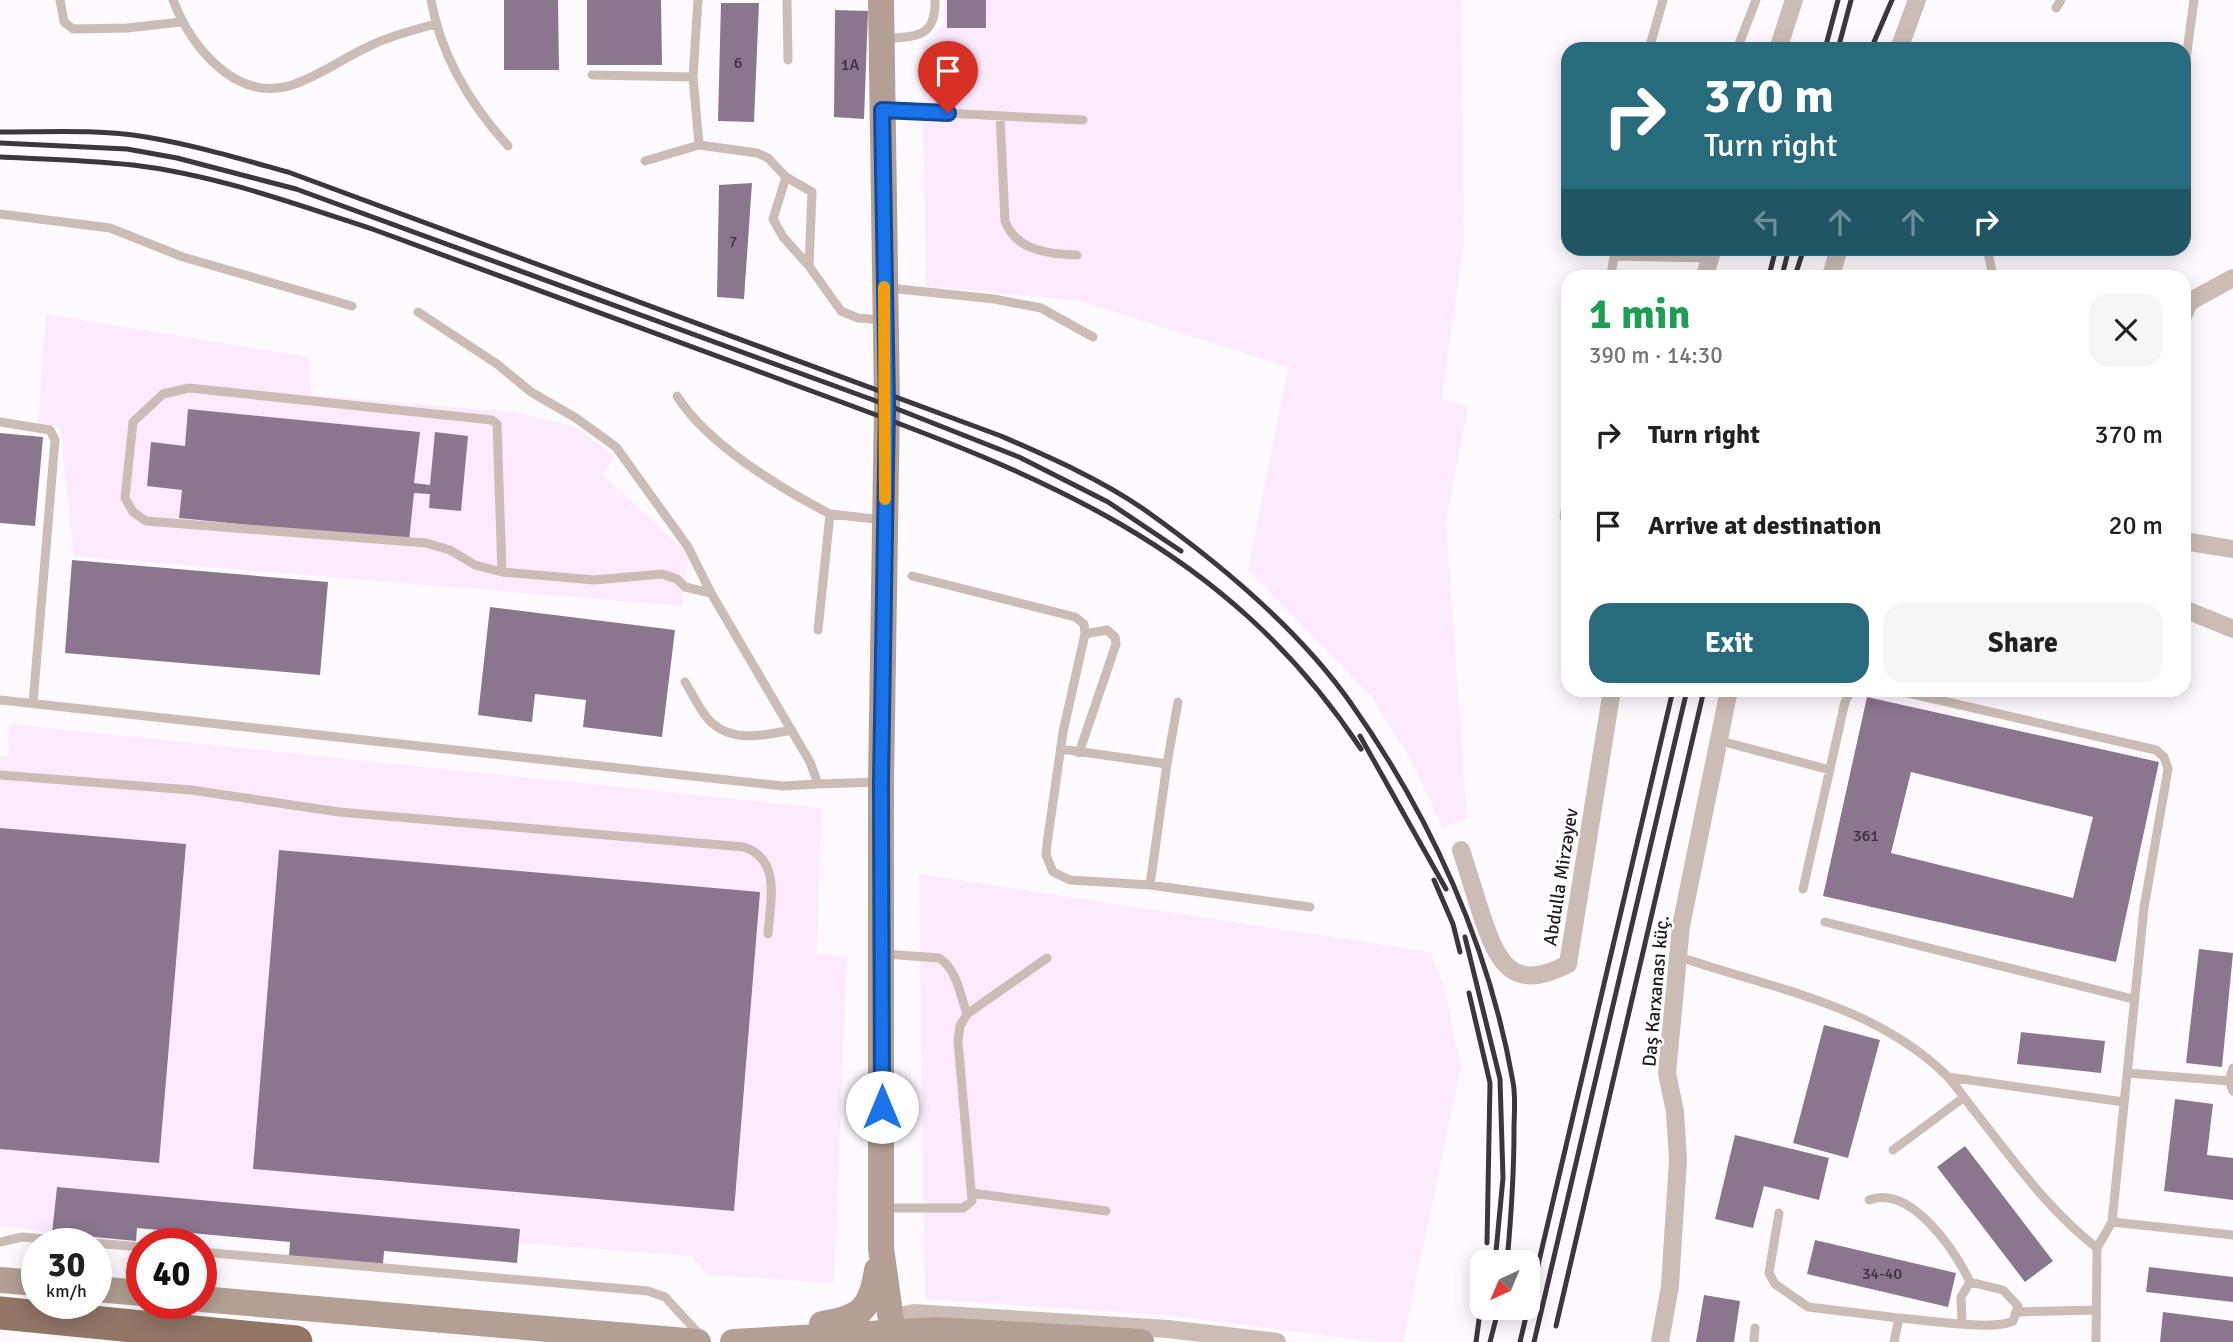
<!DOCTYPE html>
<html lang="en">
<head>
<meta charset="utf-8">
<style>
  :root { --surface:#fff; --page:#f6f6f6; --text:#202124; --muted:#757577; --accent:#286b7d }
  body { margin:0; font-family:Signika,sans-serif; background:var(--page); color:var(--text); height:100vh; display:flex; flex-direction:column; font-size:26px; white-space:nowrap }
  * { box-sizing:border-box; margin:0 }
  p { font-size:23px; color:var(--muted) }
  .icon { flex:none; width:38px; height:38px; fill:none; stroke:currentColor; stroke-width:2; stroke-linecap:round; stroke-linejoin:round }
  .map { position:relative; flex:1; overflow:hidden }
  .side { position:absolute; left:1561px; top:270px; width:630px; height:427px; display:flex; flex-direction:column; background:var(--surface); border-radius:21px; box-shadow:0 4px 18px #0003 }
  .side>* { flex:none }
  .top-card { position:absolute; left:1561px; top:42px; width:630px; height:214px; border-radius:21px; box-shadow:0 4px 18px #0003; background:#286b7d; color:#fff; overflow:hidden }
  .needle { width:46px; rotate:224deg }
  .fabs { position:absolute; left:1470px; top:1250px; display:grid; gap:14px }
  .fabs a { display:grid; place-items:center; width:70px; height:70px; border-radius:14px; background:var(--surface); box-shadow:0 4px 18px #0003; font-size:35px }
  .speed { position:absolute; left:21px; top:1228px; display:flex; gap:14px; font-size:35px; font-weight:700; text-align:center }
  .speed>* { display:grid; place-content:center; width:91px; height:91px; border-radius:50%; background:var(--surface); box-shadow:0 4px 18px #0003; line-height:1 }
  .speed small { font-size:18px; font-weight:400 }
  .speed .limit { border:10px solid #d22; background:#fff; color:#111 }
  .pin { position:absolute; display:grid; place-items:center; width:60px; height:60px; color:#fff; margin:-72px -30px; border-radius:50% 50% 50% 0; rotate:-45deg; box-shadow:0 0 7px #0007 }
  .pin .icon { rotate:45deg }
  .me { position:absolute; width:77px; margin:-38px; rotate:0deg; stroke-linejoin:round; filter:drop-shadow(0 0 5px #0008) }
  .turn { display:flex; align-items:center; gap:24px; height:147px; padding:0 28px; font-size:32px }
  .turn .icon { width:91px; height:91px; stroke-width:2.5 }
  .turn b { display:block; font-size:49px; line-height:60px }
  .lanes { display:flex; align-items:center; height:66px; padding:0 28px; background:#0003; justify-content:center; gap:35px; direction:ltr }
  .lanes .off { opacity:.35 }
  .round { display:grid; place-items:center; flex:none; width:74px; height:74px; border-radius:21px; background:var(--page) }
  .head { display:flex; align-items:center; justify-content:space-between; height:119px; padding:0 28px }
  h1 { font-size:42px; font-weight:700; line-height:52px; color:#1e9e55 }
  .button { display:flex; gap:14px; margin-top:auto; padding:14px 28px }
  .button a { flex:1; height:80px; border-radius:21px; background:var(--accent); color:#fff; font-size:28px; font-weight:700; line-height:80px; text-align:center }
  .button a+a { background:var(--page); color:var(--text) }
  ul { padding:0; list-style:none }
  li { display:flex; align-items:center; gap:21px; height:91px; padding:0 28px }
  li div { flex:1 }
  li b { display:block; font-size:26px }
  li em { font-style:normal }
  .map>svg:first-child { display:block }
</style>
</head>
<body>
<div class="map">
<svg width="2233" height="1342" viewBox="0 0 2233 1342">
  <rect width="100%" height="100%" fill="#fefaff"/>
  <path fill="#fcebfe" d="M944,0H1461L1464,242L1442,398L1468,407L1446,520L1467,818L1443,828L1410,758L1371,696L1248,570L1288,367L1080,301L926,286L922,44L943,26Z
    M46,314L308,357L311,395L513,412L576,427L614,456L603,475L689,555L682,606L74,556L60,426L38,424Z
    M9,724L821,808L817,954L847,956L834,1283L708,1275L691,1256L519,1243L520,1230L57,1187L52,1233L0,1225V756H8Z
    M919,874L1430,952L1443,983L1461,1067L1403,1342H1378L1167,1315L925,1299Z"/>
  <path fill="#8a768d" fill-rule="evenodd" d="M504,0H558L559,70H504Z
    M587,0H661L662,65H587Z
    M947,0H986V28H947Z
    M721,3H759L754,122L718,121Z
    M835,10L868,11L864,119L834,117Z
    M752,183L744,299L717,297L719,185Z
    M188,409L420,432L414,483L430,485L435,432L468,436L461,511L429,508L430,494L414,493L409,541L179,518L182,490L147,486L151,442L185,446Z
    M0,433L43,437L35,526L0,523Z
    M72,560L328,582L320,675L65,653Z
    M490,607L675,630L662,737L583,727L586,700L535,694L532,722L478,715Z
    M1867,697L2159,762L2116,962L1823,896ZM1911,772L2093,817L2073,898L1891,853Z
    M0,828L186,844L159,1163L0,1149Z
    M279,850L760,892L734,1211L253,1169Z
    M2199,949L2233,953L2222,1067L2186,1063Z
    M1824,1025L1880,1040L1848,1158L1793,1143Z
    M2021,1032L2105,1041L2101,1073L2017,1064Z
    M2175,1099L2213,1104L2207,1155L2233,1158V1200L2164,1191Z
    M1735,1135L1829,1158L1819,1200L1764,1186L1753,1228L1715,1219Z
    M1965,1146L2053,1261L2025,1282L1937,1167Z
    M57,1187L520,1229L517,1263L384,1251L383,1264L289,1256L290,1242L137,1228L136,1241L52,1233Z
    M1815,1240L1956,1273L1948,1307L1807,1274Z
    M2149,1267L2233,1277V1302L2146,1292Z
    M1704,1295L1740,1301L1734,1342H1696Z
    M2163,1312L2233,1321V1342H2160Z"/>
  <g fill="none" stroke-linecap="round" stroke-linejoin="round">
    <path stroke="#cbbdb5" stroke-width="9" d="M60,0L64,22L73,29L127,28L181,22
      M173,0C191,46 235,103 292,85C322,75 346,56 374,44C393,35 415,30 435,24
      M431,0C441,57 470,104 508,146
      M698,0L693,77L699,145
      M787,0L788,60
      M2056,8L2061,0
      M883,39C915,36 936,39 935,0
      M1649,49L1663,0
      M1737,49L1756,0
      M2184,74L2194,0
      M592,75L693,77
      M884,110L1083,120
      M1000,116L1005,221C1016,251 1049,254 1077,255
      M645,161L699,145L757,153L768,158L786,177L812,192L809,266L841,311L858,318L884,320
      M786,177L773,219L783,237L809,266
      M0,214L110,228L183,257L352,306
      M1987,248L1993,276
      M1611,276L1614,256L1710,258
      M889,288L994,299L1041,308L1093,337
      M418,312L497,364L531,392L576,418L616,447L688,547L711,593L810,762L818,784L880,782
      M677,396C707,444 780,488 830,514L818,630
      M0,422L50,430L55,440L33,703
      M830,514L884,520
      M1564,517L1568,496
      M502,572L497,424L492,420L189,388L163,394L133,422L125,498L133,512L146,521L426,543L450,550L475,565L502,572L594,580L662,574L677,579L685,587L711,593
      M912,576L1075,617L1084,624L1085,634L1063,732L1047,844L1046,855L1053,872L1070,880L1150,885L1310,907
      M685,682C693,694 701,714 712,723C734,743 766,735 792,730
      M1895,690L2156,750L2164,757L2168,769L2144,908L2112,1222L2097,1248L2096,1342
      M0,700L783,786L818,784
      M1717,740L1830,770
      M1061,749L1167,764L1178,702
      M1079,753L1116,644L1115,637L1107,630L1085,634
      M0,775L191,790L339,812L744,847C782,860 770,902 768,934
      M1150,885L1167,764
      M1803,889L1845,702L1851,690
      M1825,922L2133,999
      M885,954L939,958C957,969 960,995 967,1014
      M1680,957C1773,989 1873,1004 1946,1075C1957,1086 1966,1101 1976,1113C2014,1161 2048,1210 2097,1248
      M2127,1073L2229,1081L2233,1068
      M1948,1077L2124,1102
      M2229,1081L2233,1091
      M1893,1150L1963,1098
      M972,1193L1106,1211
      M1869,1200C1911,1184 1955,1251 1970,1282
      M883,1208H963L972,1201L958,1041L960,1026L967,1014L1047,958
      M1779,1213L1769,1273L1775,1284L1808,1307L1899,1318
      M2112,1222L2233,1235
      M0,1242L22,1237L142,1247
      M201,1252L648,1291L665,1297L700,1335
      M2017,1312L2096,1310
      M1754,1342L1755,1328
      M1894,1342L1899,1318C1924,1320 1995,1331 2013,1321L2018,1306L2003,1290L1970,1282L1961,1297L1962,1322"/>
    <path stroke="#cbbdb5" stroke-width="18" d="M1778,49L1794,0
      M1899,49L1917,0
      M1705,276L1713,248
      M1831,276L1839,248
      M2184,314L2189,302L2233,278
      M2184,541L2233,549
      M2184,609L2233,629
      M1461,850C1468,871 1474,892 1481,913C1497,962 1512,994 1568,964L1612,690
      M890,1331L900,1316L914,1313L1168,1329L1277,1342
      M1660,1342L1670,1286L1678,1160L1675,1112L1667,1073L1681,926L1729,690"/>
    <path stroke="#b39f93" stroke-width="26" d="M881,0L887,405L881,782V1248L894,1342
      M0,1280L37,1283
      M96,1289L142,1293
      M201,1299L698,1342
      M822,1324C860,1318 871,1310 877,1270
      M733,1342L937,1330L1141,1342"/>
    <path stroke="#917666" stroke-width="33" d="M0,1313L296,1342"/>
    <path stroke="#3e363f" stroke-width="5" d="M1825,49L1838,0
      M1838,49L1851,0
      M1871,49L1892,0
      M0,132C48,132 98,129 146,137C194,145 241,159 288,172L1001,436C1049,457 1098,478 1142,508C1217,561 1296,626 1350,702C1430,815 1489,945 1513,1082C1516,1097 1514,1115 1514,1130C1514,1174 1511,1218 1507,1262
      M0,143L127,149L177,158L296,189L887,405L1019,457L1108,502L1181,551
      M0,157C44,159 89,160 133,165C216,175 296,204 375,230C507,278 639,327 771,376C1007,464 1214,527 1361,749
      M1769,276L1776,248
      M1782,276L1789,248
      M1795,276L1804,248
      M1360,736L1446,889
      M1434,880L1453,924L1460,952
      M1465,937L1500,1079L1503,1178L1495,1262
      M1469,993L1490,1083L1487,1243
      M1556,1326L1704,690
      M1476,1342L1482,1298
      M1490,1342L1499,1307
      M1520,1342L1673,690
      M1534,1342L1687,690"/>
  </g>
  <g fill="none" stroke-linecap="round" stroke-linejoin="round">
    <defs>
      <path id="route" d="M882,1107L881,782L887,405L882,110L948,113"/>
    </defs>
    <use href="#route" stroke="#114b97" stroke-width="18"/>
    <use href="#route" stroke="#1a73e8" stroke-width="12"/>
    <path stroke="#f59e0b" stroke-width="12" d="M884,287L885,499"/>
  </g>
  <g text-anchor="middle" stroke-width="5" stroke-linejoin="round" paint-order="stroke">
    <g font-size="16" fill="#3b303d">
      <text x="738" y="68">6</text>
      <text x="850" y="70">1A</text>
      <text x="733" y="247">7</text>
      <text x="1866" y="841">361</text>
      <text x="1882" y="1279">34-40</text>
    </g>
    <g font-size="19" fill="#211922" stroke="#fff">
      <text transform="translate(1560 877) rotate(-81)" y="7">Abdulla Mirzəyev</text>
      <text transform="translate(1655 991) rotate(-85)" y="7">Daş Karxanası küç.</text>
    </g>
  </g>
</svg>
<div class="fabs">
<a><svg class="needle" viewBox="-14 -14 28 28"><path d="M0-13l5 13h-10z" fill="#e53935"/><path d="M0 13l5-13h-10z" fill="#757577"/></svg></a>
</div>
<div class="speed"><div>30<small>km/h</small></div><div class="limit">40</div></div>
<div class="pin" style="left:948px;top:113px;background:#d93025"><svg class="icon" aria-label="arrive" viewBox="0 0 24 24"><path d="M6 21V4h12l-3 4 3 4H6"/></svg></div>
<svg class="me" style="left:882px;top:1107px" viewBox="-20 -20 40 40"><circle r="19" fill="#fff"/><path d="M0-13L10 11 0 6-10 11z" fill="#1a73e8"/></svg>
<div class="top-card">
<div class="turn"><svg class="icon" aria-label="right" viewBox="0 0 24 24"><path d="M7 20v-9h11M14 6l5 5-5 5"/></svg><div><b>370 m</b>Turn right</div></div>
<div class="lanes"><svg class="icon off" aria-label="left" viewBox="0 0 24 24"><path d="M17 20v-9H6M10 6l-5 5 5 5"/></svg><svg class="icon off" aria-label="ahead" viewBox="0 0 24 24"><path d="M12 20V5M6 11l6-6 6 6"/></svg><svg class="icon off" aria-label="ahead" viewBox="0 0 24 24"><path d="M12 20V5M6 11l6-6 6 6"/></svg><svg class="icon" aria-label="right" viewBox="0 0 24 24"><path d="M7 20v-9h11M14 6l5 5-5 5"/></svg></div>
</div>
<section class="side">
<div class="head"><div><h1>1 min</h1><p>390 m · 14:30</p></div><a class="round"><svg class="icon" aria-label="close" viewBox="0 0 24 24"><path d="M6 6l12 12M18 6L6 18"/></svg></a></div>
<ul>
<li><svg class="icon" aria-label="right" viewBox="0 0 24 24"><path d="M7 20v-9h11M14 6l5 5-5 5"/></svg><div><b>Turn right</b></div><em>370 m</em></li>
<li><svg class="icon" aria-label="arrive" viewBox="0 0 24 24"><path d="M6 21V4h12l-3 4 3 4H6"/></svg><div><b>Arrive at destination</b></div><em>20 m</em></li>
</ul>
<div class="button"><a>Exit</a><a>Share</a></div>
</section>
</div>
</body>
</html>
